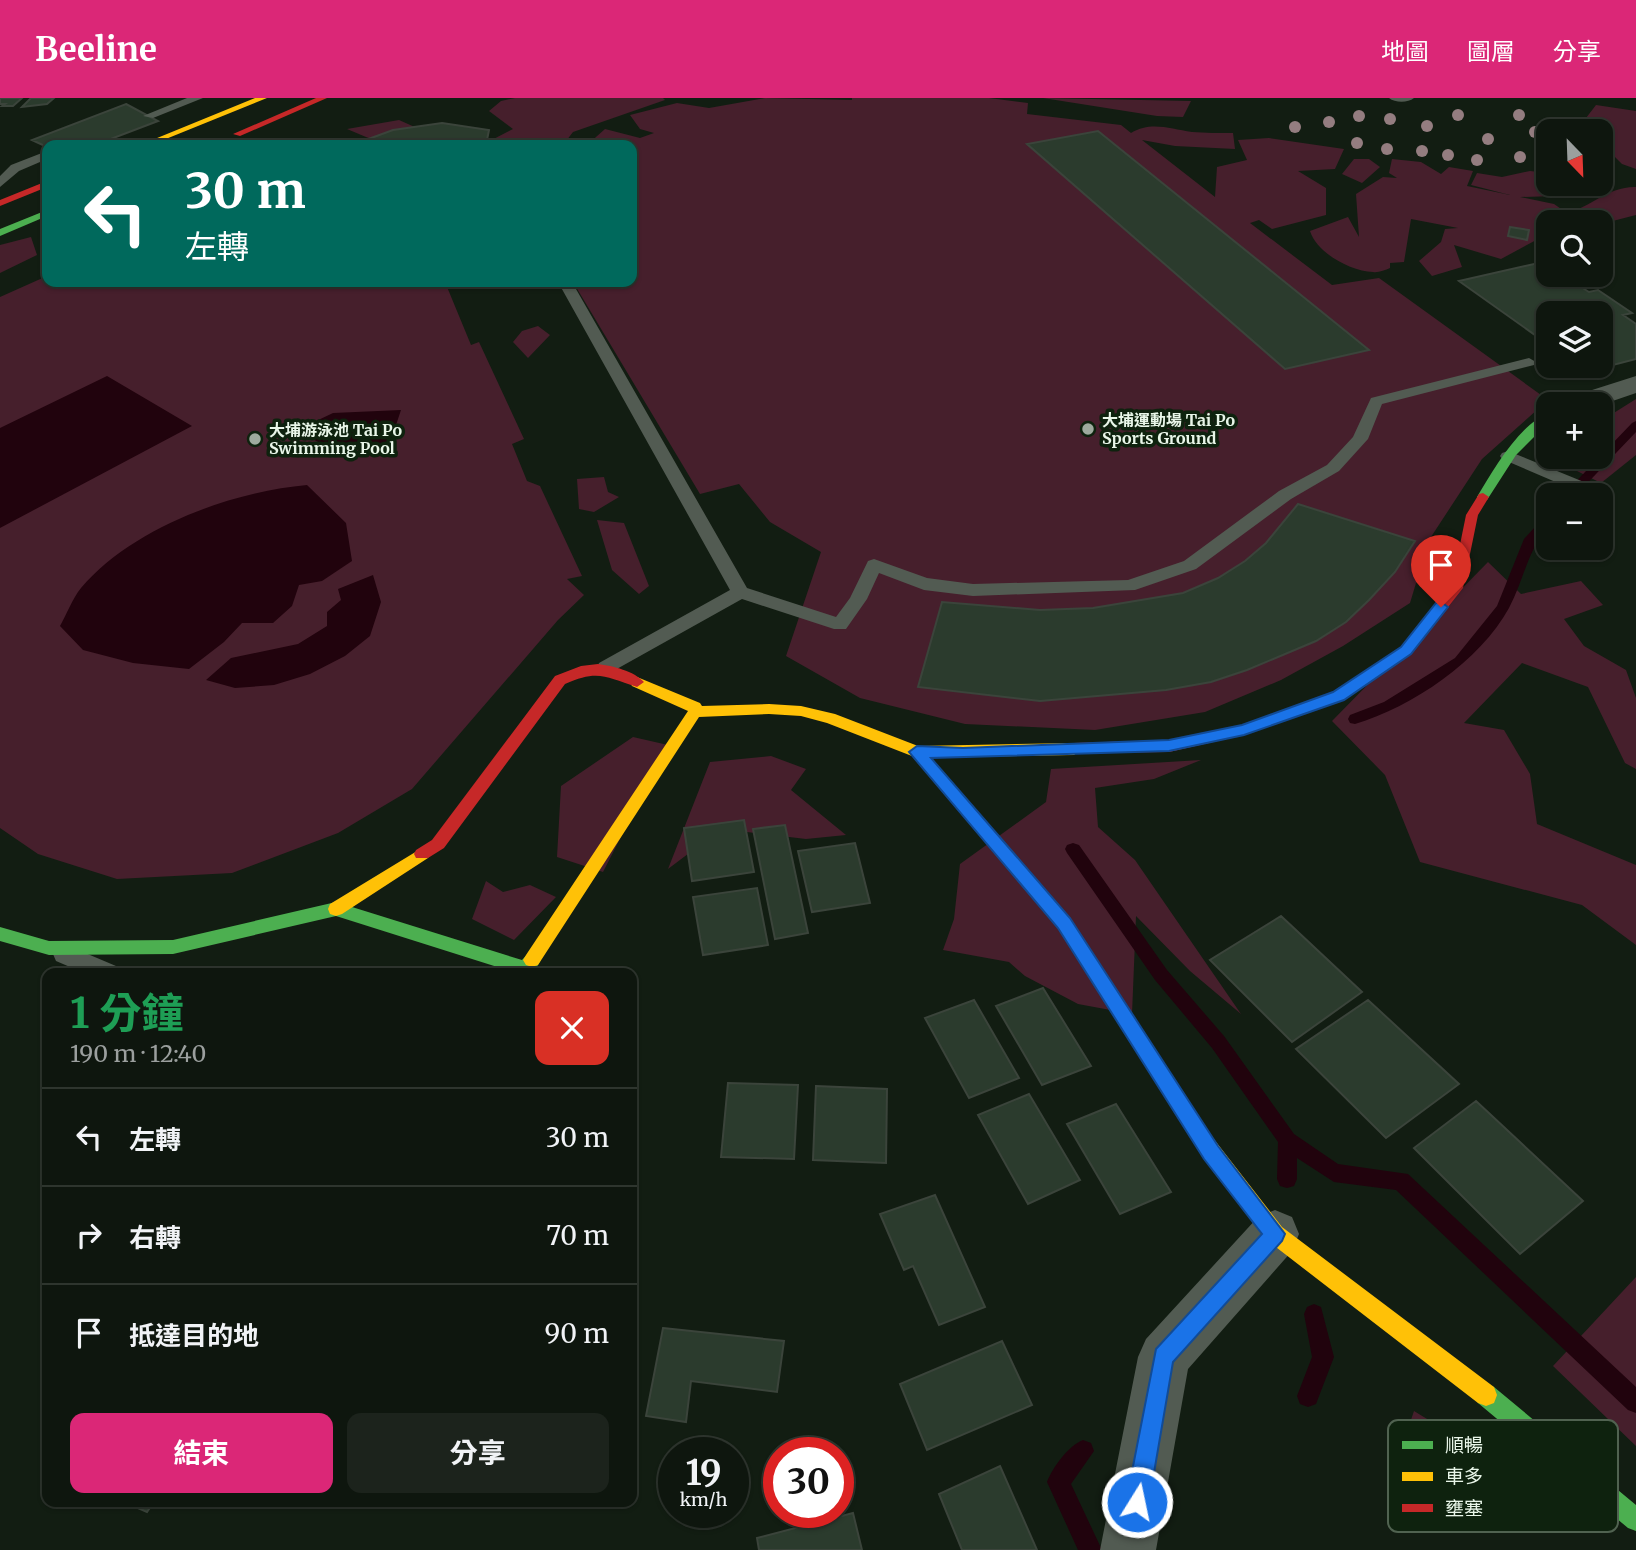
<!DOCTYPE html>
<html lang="zh-TW">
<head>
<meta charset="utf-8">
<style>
  :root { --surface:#0e160e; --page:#1c231c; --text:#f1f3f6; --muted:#9b9f9e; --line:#2e352e; --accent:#db2777 }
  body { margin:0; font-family:Merriweather,"Noto Sans TC",serif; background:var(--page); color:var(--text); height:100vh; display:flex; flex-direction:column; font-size:26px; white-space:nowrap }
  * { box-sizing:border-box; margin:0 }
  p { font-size:23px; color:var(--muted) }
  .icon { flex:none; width:38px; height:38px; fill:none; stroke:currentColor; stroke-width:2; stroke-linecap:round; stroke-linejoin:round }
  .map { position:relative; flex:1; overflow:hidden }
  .details { position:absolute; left:42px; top:870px; width:595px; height:539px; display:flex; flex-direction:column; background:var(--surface); border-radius:14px; box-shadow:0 2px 5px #0004,0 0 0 2px var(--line) }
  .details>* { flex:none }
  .guide { position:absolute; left:42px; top:42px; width:595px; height:147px; border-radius:14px; box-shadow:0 2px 5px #0004,0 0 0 2px var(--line); background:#00695c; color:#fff; overflow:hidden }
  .needle { width:46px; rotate:157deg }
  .fabs { position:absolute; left:1536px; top:21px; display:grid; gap:14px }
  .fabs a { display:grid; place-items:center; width:77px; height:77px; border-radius:14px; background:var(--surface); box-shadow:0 2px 5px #0004,0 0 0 2px var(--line); font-size:35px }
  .speed { position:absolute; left:658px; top:1339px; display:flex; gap:14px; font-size:35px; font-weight:700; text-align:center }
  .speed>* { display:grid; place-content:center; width:91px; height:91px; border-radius:50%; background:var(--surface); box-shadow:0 2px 5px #0004,0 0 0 2px var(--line); line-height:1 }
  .speed small { font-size:18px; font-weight:400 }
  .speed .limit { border:10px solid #d22; background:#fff; color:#111 }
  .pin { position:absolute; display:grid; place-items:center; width:60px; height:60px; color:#fff; margin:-72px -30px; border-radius:50% 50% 50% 0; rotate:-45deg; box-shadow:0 0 7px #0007 }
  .pin .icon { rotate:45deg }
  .me { position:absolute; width:77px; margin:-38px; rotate:10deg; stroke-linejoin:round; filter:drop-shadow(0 0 5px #0008) }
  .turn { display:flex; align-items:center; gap:24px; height:147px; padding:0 28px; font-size:32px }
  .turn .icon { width:91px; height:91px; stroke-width:2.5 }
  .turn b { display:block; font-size:49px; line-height:60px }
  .round { display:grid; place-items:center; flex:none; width:74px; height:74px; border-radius:14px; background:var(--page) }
  .headline { display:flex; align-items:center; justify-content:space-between; height:119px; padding:0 28px }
  h1 { font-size:42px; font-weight:700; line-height:52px; color:#1e9e55 }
  .button { display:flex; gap:14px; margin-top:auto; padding:14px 28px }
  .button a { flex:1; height:80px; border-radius:14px; background:var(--accent); color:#fff; font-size:28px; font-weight:700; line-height:80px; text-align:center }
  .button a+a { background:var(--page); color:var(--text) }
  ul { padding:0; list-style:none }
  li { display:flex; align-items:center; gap:21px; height:98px; padding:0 28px; border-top:2px solid var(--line) }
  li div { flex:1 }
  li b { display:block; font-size:26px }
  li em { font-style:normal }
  header { display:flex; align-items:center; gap:42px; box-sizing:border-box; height:98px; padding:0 35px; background:var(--accent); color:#fff }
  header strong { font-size:33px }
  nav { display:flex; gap:38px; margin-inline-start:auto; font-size:24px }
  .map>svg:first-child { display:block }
</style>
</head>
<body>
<header>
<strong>Beeline</strong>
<nav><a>地圖</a><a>圖層</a><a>分享</a></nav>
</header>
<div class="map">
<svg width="1636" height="1452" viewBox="0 0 1636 1452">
  <rect width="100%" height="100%" fill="#121d12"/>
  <path fill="#461f2c" d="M515,0H663L665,2L573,34L563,47H482L513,31L489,13L501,3Z
    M765,0L852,2V0H989L1028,5L1027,16L1121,27L1131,35C1151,23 1170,31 1192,34C1205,35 1219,35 1233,35L1235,51L1175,48L1142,42L1215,99L1217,69L1247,62L1238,42L1269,40L1344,51L1335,71L1298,73L1326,90V117L1272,131L1259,122L1250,125L1332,187L1379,180L1548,302L1482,361L1429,442L1410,505L1343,548L1281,582L1205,614L1095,632L965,626L860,600L786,558L821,454L770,424L739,386L700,396L573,184H632V47H587L605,31L640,40L654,35L640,31L630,17L677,5L709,10Z
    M1043,0L1191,3L1183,19L1157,18Z
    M1596,7L1636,13V71L1622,66L1601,45V33H1590L1587,30L1586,20Z
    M399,22L455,47H385L347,31Z
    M1354,61H1369L1380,69L1362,85L1342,76Z
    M1392,61L1421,64L1441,76L1449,69L1473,73L1467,88L1510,97L1471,87L1477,75L1502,79L1530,73L1549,75V86H1564L1587,97L1520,99L1554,106L1567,115C1591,109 1609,88 1636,89V117L1601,126L1549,124V138L1540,140L1501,161L1454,147L1462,169L1432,178L1419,163L1441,144L1445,131L1458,130L1411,121L1404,164L1390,165V170C1385,172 1378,175 1373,174C1350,173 1317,155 1310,133L1348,119L1359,139L1356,96L1383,79L1397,80L1389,75Z
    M31,139L37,157L0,175V147Z
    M47,178V184H445L471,247L479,244L524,341L512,346L527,383L540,388L582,478L567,481L584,497L558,522L412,691L338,735L232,775L117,781L38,756L0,730V199Z
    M538,228L550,237L528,260L513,244L522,233Z
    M1636,301V357L1601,385L1547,358L1601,359V323Z
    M604,379L608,394L619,399L594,414L579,411L577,381Z
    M597,422L624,425L649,488L639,496L612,472Z
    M1488,464L1521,496L1581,483L1603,507L1564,521L1584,548L1626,572L1636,600V671L1625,665L1588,589L1522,565L1464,625L1504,632L1530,676L1537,726L1636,767V847L1582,807L1420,764L1385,677L1332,623Z
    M633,639L668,647L603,774L557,759L561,688Z
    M771,658L806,671L791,692L846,737L806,741L721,731L668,771L710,664Z
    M1201,662L1154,681L1095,690L1098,729L1135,762L1241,916L1190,873L1136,818L1132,916L1078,906L1025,878L1009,864L943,852L954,821L960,766L1046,704L1051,671Z
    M486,783L503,794L530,787L556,799L514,842L472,821Z
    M1636,1179V1348L1553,1268Z
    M1414,1313L1450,1335L1423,1423L1390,1384Z"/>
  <path fill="#21030d" d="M107,278L192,328L0,430V330Z
    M401,312L390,345C371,346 320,354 309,337L312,325L333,315Z
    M307,387L346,425L352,463L322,483L299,487L292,508L273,525H242L224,544L189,571L133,565L83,552L60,528C67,516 72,501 81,490C132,430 230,394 307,387Z
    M373,477L381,504L370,538L345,558L310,576L274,587L235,590L206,582L231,560L298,546L327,528V514L341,502L338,491Z"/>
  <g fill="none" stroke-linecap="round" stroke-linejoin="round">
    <path fill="#21030d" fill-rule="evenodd" d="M1636,323V334L1576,397H1563L1632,325Z
      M1549,417V429C1527,452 1524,482 1509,510C1480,563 1412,609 1355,626L1350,625L1348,621L1350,617L1384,604L1455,560L1497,508L1524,441L1545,418Z
      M1073,745L1079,747L1167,872L1224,938L1294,1036L1338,1066L1408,1076L1636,1289V1315L1628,1312L1396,1092L1334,1084L1297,1060V1081L1294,1088L1287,1090L1280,1088L1277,1081L1278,1044L1212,950L1155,882L1067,755L1065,751L1067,747Z
      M1314,1206L1321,1209L1334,1259L1316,1306L1308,1309L1300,1306L1297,1298L1312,1259L1304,1216L1307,1209Z
      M1083,1342L1091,1345L1094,1353L1071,1386L1102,1452H1078L1047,1384C1053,1369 1068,1348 1083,1342Z"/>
  </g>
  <path fill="#2b3b2d" stroke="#3b443b" stroke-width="2" d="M0,0H22L13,8H2L5,6H0Z
    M31,0H54L47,6L22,9Z
    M126,6L158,23L95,47L47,49L32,42Z
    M442,25L489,32L486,47H352L393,32Z
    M1098,33L1369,252L1285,271L1027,46Z
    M1510,129L1529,132L1527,142L1508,138Z
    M1543,164L1549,168V177H1562L1589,194L1598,192L1632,215L1623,217L1636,226V261L1586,274L1577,268H1601V215H1549V247L1459,183Z
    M1298,406L1415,443L1395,474L1369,502L1346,524L1316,543L1247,572L1211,584L1166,592L1040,603L918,589L942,504L1040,512L1093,510L1183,495L1218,480L1245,463L1266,445Z
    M744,722L754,774L692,783L684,730Z
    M785,727L808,835L775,841L753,731Z
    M855,745L870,805L812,814L798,753Z
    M757,790L768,847L703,857L693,799Z
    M1281,818L1362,894L1292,944L1210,862Z
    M1043,890L1091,968L1042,987L996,908Z
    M974,902L1019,980L969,1000L925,920Z
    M1368,902L1459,986L1386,1040L1296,951Z
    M728,985L798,987L794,1061L721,1059Z
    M816,988L887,991L886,1065L813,1062Z
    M1029,996L1080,1082L1028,1106L978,1017Z
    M1476,1003L1583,1103L1520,1156L1414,1050Z
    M1116,1006L1171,1094L1120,1116L1067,1026Z
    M935,1097L985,1209L939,1227L913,1168L904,1172L880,1116Z
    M663,1230L784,1243L777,1294L691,1283L686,1324L646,1318Z
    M1002,1243L1032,1307L927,1352L900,1286Z
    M1000,1368L1037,1452H962L939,1396Z
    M124,1404H154L147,1414Z
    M853,1415L862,1452H759L757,1440Z"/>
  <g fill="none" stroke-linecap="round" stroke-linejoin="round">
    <path fill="#525b52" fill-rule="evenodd" d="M187,0H203L153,20L143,18Z
      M1389,0H1414C1408,5 1395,5 1389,0Z
      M47,53V61L19,73L0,89V78L11,67Z
      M558,184H572L747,490L836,519L850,500L868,463L874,461L927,480L973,486L1128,482L1184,463L1279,393L1327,367L1353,339L1371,300L1529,260L1536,264L1534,267L1382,306L1368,341L1339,373L1291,401L1196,471L1135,492L973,498L924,492L879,475L867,501L846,531H834L742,501L606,577L599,575L597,570L599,565L730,492Z
      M1508,353L1606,393L1608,397L1601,402V397H1586L1502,361L1500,358L1502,355Z
      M64,846L116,868L119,875H84L56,863L53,856L56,849Z"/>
    <path fill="#525b52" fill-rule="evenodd" d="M1636,278V295L1601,307L1563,306L1567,300Z
      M1275,1112L1292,1119L1299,1136L1292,1153L1188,1271L1156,1452H1100L1138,1259L1146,1241L1258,1119Z"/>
    <path fill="#4caf50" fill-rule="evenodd" d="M47,112V118L0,138V131Z
      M1549,315V324L1516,357L1487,402H1479L1477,399C1493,373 1519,326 1549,315Z
      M336,804L522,862C527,856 530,854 538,857L541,862L533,875H516L336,818L173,856L49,857L0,843V829L49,843L173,842Z
      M1486,1286L1494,1289L1636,1407V1433L1628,1430L1478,1305L1475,1297L1478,1289Z"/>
    <path fill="#ffc107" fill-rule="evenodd" d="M255,0H267L151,47H140Z
      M637,579L700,605L702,608L769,606L801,608L835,616L918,648L1074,645L1081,651L1074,657L917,660L827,625L801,618L769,616L699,619L538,867L532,869L526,867L523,862L526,857L688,613L632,588L630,584Z
      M422,750L428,752L430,756L428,760L342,816L336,818L330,816L328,811L330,806Z
      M1206,1037L1213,1040L1282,1129L1494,1289L1497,1297L1494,1305L1486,1308L1478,1305L1268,1143L1199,1052L1197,1046L1199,1040Z"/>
    <path fill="#c62828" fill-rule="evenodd" d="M316,0H327L240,38L233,36Z
      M47,83V89L0,108V102Z
      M1483,395L1489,399L1478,417L1463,490L1411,556L1343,602L1244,637L1169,654L1069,655L1067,651L1069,647L1074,645L1169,642L1242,627L1333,594L1401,550L1452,486L1466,417L1479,396Z
      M598,566C613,568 634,573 644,584L637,589C606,579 598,571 565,586L444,750L428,760H416L414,756L416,752L432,742L555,578L581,568Z
      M917,648L922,650L1070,820L1213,1040L1215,1046L1213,1052L1206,1055L1199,1052L1058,830L912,658L909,654Z"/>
  </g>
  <g fill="#947d80">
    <circle cx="1458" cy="17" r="6"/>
    <circle cx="1519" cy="17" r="6"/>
    <circle cx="1359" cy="18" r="6"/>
    <circle cx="1390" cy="21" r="6"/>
    <circle cx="1329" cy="24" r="6"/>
    <circle cx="1427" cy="28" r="6"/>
    <circle cx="1295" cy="29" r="6"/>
    <circle cx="1535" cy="34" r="6"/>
    <circle cx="1488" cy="41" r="6"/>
    <circle cx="1357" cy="45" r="6"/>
    <circle cx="1387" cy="51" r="6"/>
    <circle cx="1422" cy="53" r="6"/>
    <circle cx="1448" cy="57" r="6"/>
    <circle cx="1520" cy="59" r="6"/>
    <circle cx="1477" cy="62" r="6"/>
  </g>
  <path fill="#1a73e8" stroke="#114b97" stroke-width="2" d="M1441,504L1448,509L1411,556L1344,602L1244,637L1169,653L931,660L1070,820L1218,1048L1285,1136L1282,1143L1173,1264L1149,1404L1145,1412L1137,1415L1129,1412L1126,1404L1156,1251L1262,1136L1204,1061L1058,830L909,654L917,648L963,650L1169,642L1242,627L1333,594L1401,549L1436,505Z"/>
  <g fill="#9eaa9e" stroke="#0e220e" stroke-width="2.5">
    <circle cx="1088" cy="331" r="7"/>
    <circle cx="255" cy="341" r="7"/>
  </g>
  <g text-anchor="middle" stroke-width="7" stroke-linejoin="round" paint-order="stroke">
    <g font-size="16" font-weight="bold" fill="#e9f6e9" stroke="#0e220e" text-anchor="start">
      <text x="1102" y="328">大埔運動場 Tai Po<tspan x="1102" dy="18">Sports Ground</tspan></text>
      <text x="269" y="338">大埔游泳池 Tai Po<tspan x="269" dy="18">Swimming Pool</tspan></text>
    </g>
  </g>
  <rect x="1388" y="1322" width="230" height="112" rx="10" fill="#0e220e" stroke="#506250" stroke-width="2"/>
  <rect x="1402" y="1343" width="31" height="8" fill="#4caf50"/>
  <rect x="1402" y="1374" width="31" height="9" fill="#ffc107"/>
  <rect x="1402" y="1406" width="31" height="8" fill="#c62828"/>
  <g font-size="19" fill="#e9f6e9">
    <text x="1445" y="1354">順暢</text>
    <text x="1445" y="1385">車多</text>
    <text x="1445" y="1417">壅塞</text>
  </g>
</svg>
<div class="fabs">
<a><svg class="needle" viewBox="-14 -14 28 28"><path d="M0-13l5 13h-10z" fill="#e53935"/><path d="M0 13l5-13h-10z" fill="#9b9f9e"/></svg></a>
<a><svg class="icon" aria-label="search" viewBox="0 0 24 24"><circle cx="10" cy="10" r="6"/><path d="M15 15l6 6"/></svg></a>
<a><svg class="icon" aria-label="layers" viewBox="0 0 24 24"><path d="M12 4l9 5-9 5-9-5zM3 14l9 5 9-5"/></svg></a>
<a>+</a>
<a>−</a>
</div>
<div class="speed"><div>19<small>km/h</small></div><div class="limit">30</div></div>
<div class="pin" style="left:1441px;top:509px;background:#d93025"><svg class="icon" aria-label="arrive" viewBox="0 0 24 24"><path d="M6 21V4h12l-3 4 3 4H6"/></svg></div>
<svg class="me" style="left:1137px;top:1404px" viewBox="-20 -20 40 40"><circle r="17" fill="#1a73e8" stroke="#fff" stroke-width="3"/><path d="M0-11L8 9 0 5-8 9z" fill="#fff"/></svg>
<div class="guide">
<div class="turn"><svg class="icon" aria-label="left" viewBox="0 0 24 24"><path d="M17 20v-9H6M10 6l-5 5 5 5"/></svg><div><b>30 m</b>左轉</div></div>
</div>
<section class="details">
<div class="headline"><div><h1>1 分鐘</h1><p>190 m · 12:40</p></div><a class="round" style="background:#d93025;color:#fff"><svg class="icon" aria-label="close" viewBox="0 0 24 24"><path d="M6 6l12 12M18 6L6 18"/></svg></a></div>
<ul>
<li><svg class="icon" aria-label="left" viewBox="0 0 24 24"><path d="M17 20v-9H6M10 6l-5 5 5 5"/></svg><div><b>左轉</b></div><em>30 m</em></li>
<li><svg class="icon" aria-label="right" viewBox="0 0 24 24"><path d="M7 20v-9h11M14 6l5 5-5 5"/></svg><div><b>右轉</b></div><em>70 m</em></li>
<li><svg class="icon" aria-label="arrive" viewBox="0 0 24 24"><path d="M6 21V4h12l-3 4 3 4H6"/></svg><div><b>抵達目的地</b></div><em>90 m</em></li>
</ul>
<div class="button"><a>結束</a><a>分享</a></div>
</section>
</div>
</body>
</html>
